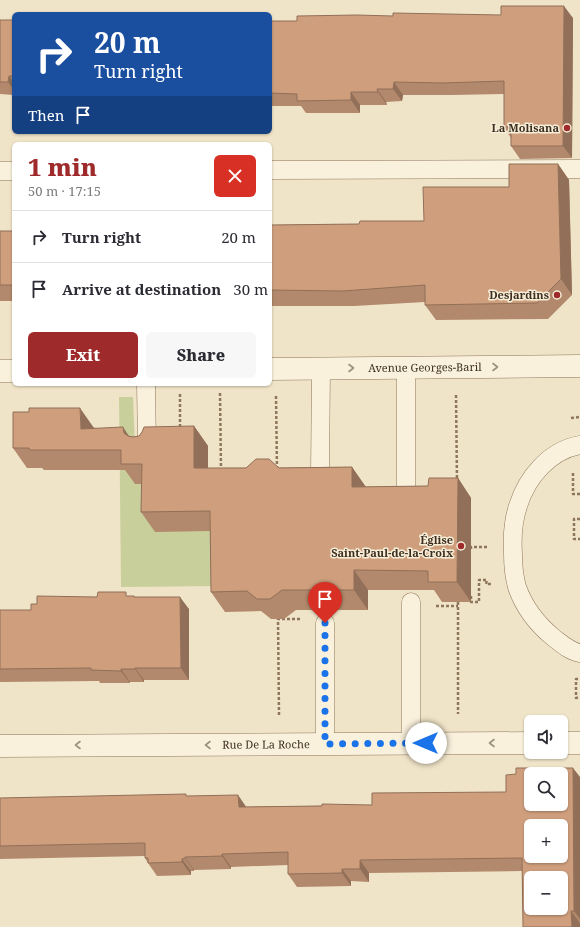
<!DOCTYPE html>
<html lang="en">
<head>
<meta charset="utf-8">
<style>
  :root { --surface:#fff; --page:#f7f7f7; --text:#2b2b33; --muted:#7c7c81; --line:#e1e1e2; --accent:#9e2a2b }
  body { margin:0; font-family:"Noto Serif",serif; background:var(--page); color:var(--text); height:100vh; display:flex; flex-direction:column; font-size:15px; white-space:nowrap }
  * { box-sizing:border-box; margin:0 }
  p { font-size:13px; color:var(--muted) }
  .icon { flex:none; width:22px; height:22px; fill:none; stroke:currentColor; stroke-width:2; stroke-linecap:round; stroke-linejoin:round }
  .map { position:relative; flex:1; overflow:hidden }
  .side { position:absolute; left:12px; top:142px; width:260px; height:244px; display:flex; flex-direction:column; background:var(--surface); border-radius:6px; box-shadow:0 1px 3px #0004 }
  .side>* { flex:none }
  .banner { position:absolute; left:12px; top:12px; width:260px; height:122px; border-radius:6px; box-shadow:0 1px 3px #0004; background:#1a4fa0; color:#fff; overflow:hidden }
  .fabs { position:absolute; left:524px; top:715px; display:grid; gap:8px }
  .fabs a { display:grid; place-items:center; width:44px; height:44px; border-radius:6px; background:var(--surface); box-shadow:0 1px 3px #0004; font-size:20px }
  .pin { position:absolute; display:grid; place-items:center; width:34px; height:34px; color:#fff; margin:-41px -17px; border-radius:50% 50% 50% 0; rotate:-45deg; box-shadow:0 0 4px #0007 }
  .pin .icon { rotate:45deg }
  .me { position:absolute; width:44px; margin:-22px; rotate:270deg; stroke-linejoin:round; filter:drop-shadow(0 0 3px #0008) }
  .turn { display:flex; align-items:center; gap:14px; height:84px; padding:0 16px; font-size:18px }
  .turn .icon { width:52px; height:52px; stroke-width:2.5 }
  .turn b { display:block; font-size:28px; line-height:34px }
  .then { display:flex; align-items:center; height:38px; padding:0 16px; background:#0003; gap:8px; font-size:15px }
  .round { display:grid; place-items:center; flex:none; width:42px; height:42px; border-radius:6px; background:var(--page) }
  .summary { display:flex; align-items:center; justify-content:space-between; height:68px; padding:0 16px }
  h1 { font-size:24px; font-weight:800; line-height:30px; color:var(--accent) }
  .cta { display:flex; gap:8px; margin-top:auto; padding:8px 16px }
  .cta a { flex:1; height:46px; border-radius:6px; background:var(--accent); color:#fff; font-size:16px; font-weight:800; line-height:46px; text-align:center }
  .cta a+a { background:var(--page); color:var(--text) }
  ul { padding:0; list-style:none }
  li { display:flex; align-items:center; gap:12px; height:52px; padding:0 16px; border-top:1px solid var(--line) }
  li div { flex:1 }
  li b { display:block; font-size:15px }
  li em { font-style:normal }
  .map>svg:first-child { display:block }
</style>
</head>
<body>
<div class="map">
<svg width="580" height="927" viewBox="0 0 580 927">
  <rect width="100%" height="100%" fill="#f0e4c8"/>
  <path fill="#c9cf9b" d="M119,397H133L135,447L156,484L224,531L225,586L121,587Z"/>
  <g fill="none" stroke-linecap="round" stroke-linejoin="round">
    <defs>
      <path id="service" d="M270,170L580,169
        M0,171H14
        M146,384L147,447
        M580,445C550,450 527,477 518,506C513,521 512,538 513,554C513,565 514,576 517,587C524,607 538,625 554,638C562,644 571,652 580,653
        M320,474L321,369
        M406,493V368
        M411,743V602
        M325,744V623"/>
      <g id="minor">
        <path id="s1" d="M270,369L580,366"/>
        <path d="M0,371H14"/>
        <path d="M561,743H580"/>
        <path id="s2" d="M0,746L531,743"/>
      </g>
    </defs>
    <use href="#service" stroke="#8d765c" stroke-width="19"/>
    <use href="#minor" stroke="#8d765c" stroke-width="23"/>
    <path stroke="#8d765c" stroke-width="2.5" stroke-dasharray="3 2" stroke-linecap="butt" d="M220,393L221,470
      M180,394V430
      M456,395L457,482
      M276,396L277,469
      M571,418L580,417
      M573,473V494H580
      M580,519H574V539H580
      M471,549V547H488
      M471,596V602H479V580H487L486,584H491
      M458,602V714
      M436,606H458
      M578,679H576V698L580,697
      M279,715L278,619H300"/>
    <use href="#service" stroke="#faf1dc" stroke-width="18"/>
    <use href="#minor" stroke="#faf1dc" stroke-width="22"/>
  </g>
  <path fill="#b2896c" d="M393,16L573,18L572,158L520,159L511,146V138L504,127V94L451,95H403L402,101L386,102L387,105H360V113H306L301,106H270V21H297Z
    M0,20H14V95L0,94Z
    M558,164L569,180L572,295L548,319L436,320L425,305V302L354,306H270V225L359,224L424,221L509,187Z
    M0,231H14V301H0Z
    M29,412L133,437L194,426L208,446V468L352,467L365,487L428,486L458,478L471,498V602H442L434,590H368V610H296L284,619H271L261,611L225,612L211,592L210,531L155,532L141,512L142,484H135L125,470H44L42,468H27L13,448Z
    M134,596L135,597L189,609V680H144V682H130V683H100L99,681L0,682V610H31L97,597Z
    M580,777V927L522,871L369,873V882L351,881V886L297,887L288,874V865L231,867V869L194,870V871H191V875L157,876L148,863L145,858V856L0,859V798L187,796L246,807L372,805L506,792Z"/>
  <path fill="#916f58" d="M564,6L573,18L572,158L563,146Z
    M9,76L14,83V90L8,82Z
    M394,82L403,95L402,101L393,89Z
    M377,89L386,102L387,105L378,92Z
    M351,92L360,105V113L351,100Z
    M558,164L569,180L572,295L561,279Z
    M80,408L94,428L81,429Z
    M194,426L208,446V488L194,468Z
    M123,427L136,447L124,433Z
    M352,467L366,487H352Z
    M458,478L471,498V602L457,582Z
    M354,570L368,590V610L354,590Z
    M180,597L189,609V680L181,668Z
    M135,668L144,680V682L135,669Z
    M121,669L130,682V683L121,671Z
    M573,768L580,777V919L574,911Z
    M238,795L247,808L239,807Z
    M222,854L231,867V869L222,856Z
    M185,857L194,870V871L185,858Z
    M182,859L191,871V875L182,862Z
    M360,860L369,873V882L360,869Z
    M342,869L351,881V886L342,873Z
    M571,911L580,923V927H572Z"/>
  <path fill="#cf9f7d" stroke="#916f58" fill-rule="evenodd" d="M501,6H564L563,146H511V127H504V81L443,83L394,82L393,89H377L378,92H351V100L297,101V94L270,93V21H297V16L357,15L393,16V13L501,15Z
    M0,20H14V76H9L8,82H0Z
    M509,164H558L561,279L537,303L425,305V285L343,291L270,290V225L359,224L360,221H424L423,187H509Z
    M0,231H14V285H0Z
    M29,408H80L81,429L123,427L124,433L128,436L133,437L139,436L142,432L144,427L194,426V468H246L256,459H269L279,468L352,467V487L428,486L429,478H458L457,582H428V571L354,570V590H282L270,599H257L247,591L211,592L210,511L141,512L142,464H121V450H30L29,448H13V412H29Z
    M98,592H126V596H134V597H180L181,668H135V669H121V671L91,670V668L0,669V610H31V604H37V596L97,597Z
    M516,768H573L574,911H571L572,927H523L522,858L360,860V869H342V873L288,874V852L222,854V856L185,857V858L182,859V862L148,863V858H145V843L0,846V798L186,794V796L238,795L239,807L322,806V804L372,805V793L506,792V775L516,774ZM531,774H561V804H531ZM531,826H561V856H531ZM531,878H561V908H531Z"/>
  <defs><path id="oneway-chevron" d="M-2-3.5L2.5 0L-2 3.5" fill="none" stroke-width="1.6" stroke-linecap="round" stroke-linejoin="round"/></defs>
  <g stroke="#9c907e">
    <use href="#oneway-chevron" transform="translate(495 367)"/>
    <use href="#oneway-chevron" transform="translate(351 368)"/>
    <use href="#oneway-chevron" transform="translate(492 743) rotate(180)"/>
    <use href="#oneway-chevron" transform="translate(78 745) rotate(180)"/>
    <use href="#oneway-chevron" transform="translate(208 745) rotate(180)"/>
  </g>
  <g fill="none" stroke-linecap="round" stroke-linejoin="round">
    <path stroke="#1a73e8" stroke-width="7" stroke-dasharray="0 12.6" d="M325,623V744L426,743"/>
  </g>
  <g fill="#9e2a2b" stroke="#f7eed8" stroke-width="1.5">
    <circle cx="567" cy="128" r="4"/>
    <circle cx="557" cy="295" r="4"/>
    <circle cx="461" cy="546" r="4"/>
  </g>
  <g text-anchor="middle" stroke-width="3" stroke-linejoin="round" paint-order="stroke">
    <g font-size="11" font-weight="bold" fill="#3d2e20" stroke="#f7eed8" text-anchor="end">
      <text x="559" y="132">La Molisana</text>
      <text x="549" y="299">Desjardins</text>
      <text x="453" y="544">Église<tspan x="453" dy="13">Saint-Paul-de-la-Croix</tspan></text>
    </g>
    <g font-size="11" fill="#3d2e20" stroke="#f7eed8">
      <text dy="4" stroke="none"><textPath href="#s1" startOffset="155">Avenue Georges-Baril</textPath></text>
      <text dy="4" stroke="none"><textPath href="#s2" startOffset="266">Rue De La Roche</textPath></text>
    </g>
  </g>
</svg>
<div class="fabs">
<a><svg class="icon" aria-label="sound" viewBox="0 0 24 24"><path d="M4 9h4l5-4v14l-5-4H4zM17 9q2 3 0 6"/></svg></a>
<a><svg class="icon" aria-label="search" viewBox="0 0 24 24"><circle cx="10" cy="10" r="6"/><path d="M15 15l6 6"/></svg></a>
<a>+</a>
<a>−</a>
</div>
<div class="pin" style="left:325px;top:623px;background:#d93025"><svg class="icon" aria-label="arrive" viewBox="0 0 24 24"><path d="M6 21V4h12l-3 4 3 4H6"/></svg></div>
<svg class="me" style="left:426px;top:743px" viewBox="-20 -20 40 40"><circle r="19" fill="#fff"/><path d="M0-13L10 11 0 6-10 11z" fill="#1a73e8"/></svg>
<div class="banner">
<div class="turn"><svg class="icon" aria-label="right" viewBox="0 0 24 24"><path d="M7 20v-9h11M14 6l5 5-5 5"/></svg><div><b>20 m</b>Turn right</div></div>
<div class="then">Then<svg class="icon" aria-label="arrive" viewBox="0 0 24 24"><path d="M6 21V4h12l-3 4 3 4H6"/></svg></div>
</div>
<section class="side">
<div class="summary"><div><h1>1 min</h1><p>50 m · 17:15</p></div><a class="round" style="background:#d93025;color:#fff"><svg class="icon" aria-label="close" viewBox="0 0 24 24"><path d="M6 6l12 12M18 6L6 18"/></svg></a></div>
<ul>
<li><svg class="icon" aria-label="right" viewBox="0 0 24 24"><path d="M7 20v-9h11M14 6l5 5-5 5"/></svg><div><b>Turn right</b></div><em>20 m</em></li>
<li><svg class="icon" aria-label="arrive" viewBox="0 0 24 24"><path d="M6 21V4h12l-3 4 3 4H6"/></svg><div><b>Arrive at destination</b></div><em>30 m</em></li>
</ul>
<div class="cta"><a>Exit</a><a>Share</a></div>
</section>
</div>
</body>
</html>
